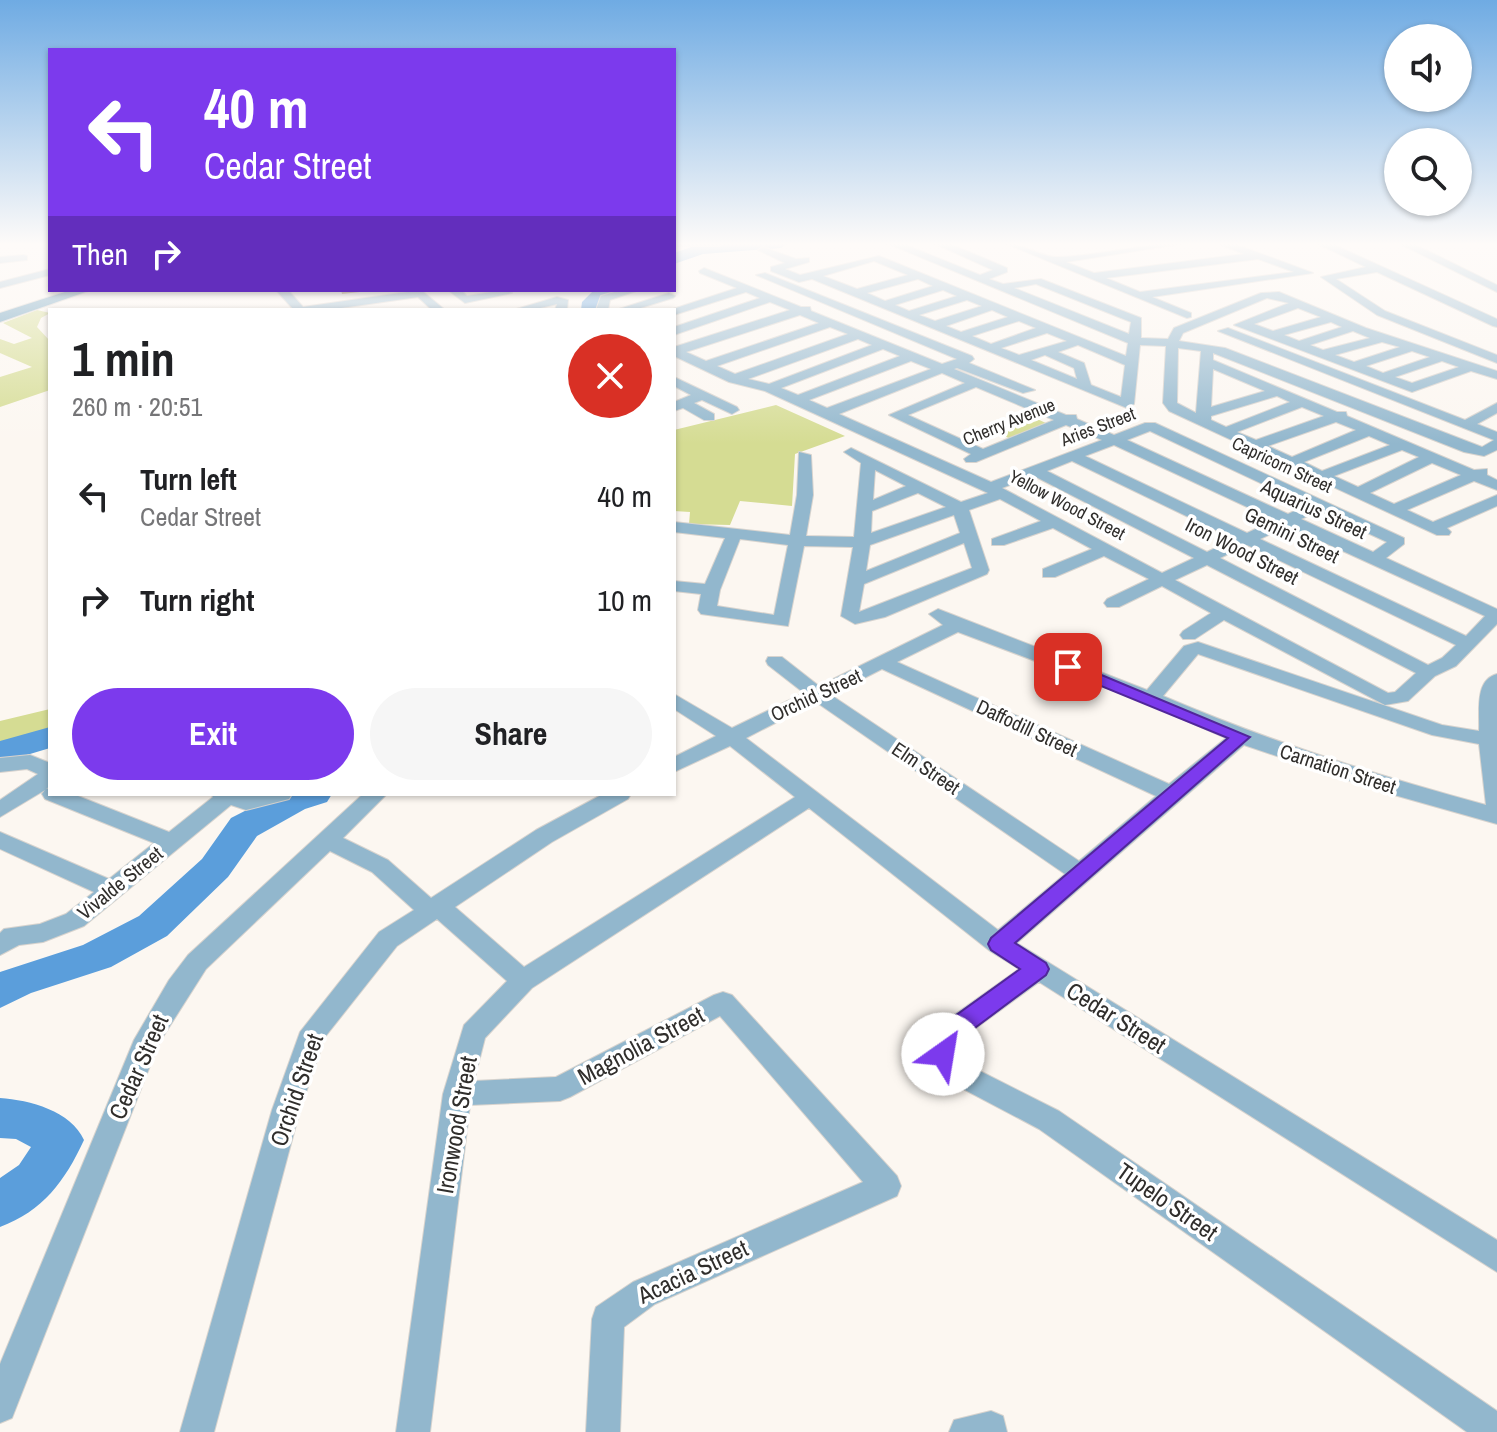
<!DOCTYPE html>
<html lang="en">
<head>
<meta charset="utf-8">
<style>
  :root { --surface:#fff; --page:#f6f6f6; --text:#202124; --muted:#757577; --accent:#7c3aed }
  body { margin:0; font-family:"Archivo Narrow",sans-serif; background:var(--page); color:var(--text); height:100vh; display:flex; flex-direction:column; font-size:30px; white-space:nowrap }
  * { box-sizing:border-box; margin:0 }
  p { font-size:26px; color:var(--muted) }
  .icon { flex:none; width:44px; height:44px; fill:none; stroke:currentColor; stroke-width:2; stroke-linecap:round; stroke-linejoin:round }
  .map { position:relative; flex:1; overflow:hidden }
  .drawer { position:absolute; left:48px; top:308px; width:628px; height:488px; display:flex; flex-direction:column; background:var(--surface); border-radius:0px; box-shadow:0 2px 6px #0004 }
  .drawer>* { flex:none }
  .top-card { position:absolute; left:48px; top:48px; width:628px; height:244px; border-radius:0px; box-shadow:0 2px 6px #0004; background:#7c3aed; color:#fff; overflow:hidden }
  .fabs { position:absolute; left:1384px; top:24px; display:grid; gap:16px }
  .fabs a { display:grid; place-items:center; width:88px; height:88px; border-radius:50%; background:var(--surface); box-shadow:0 2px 6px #0004; font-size:40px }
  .pin { position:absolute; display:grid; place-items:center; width:68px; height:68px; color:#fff; margin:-34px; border-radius:16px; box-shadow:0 4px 12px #0006 }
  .me { position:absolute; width:88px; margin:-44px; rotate:32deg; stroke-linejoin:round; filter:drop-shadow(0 0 6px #0008) }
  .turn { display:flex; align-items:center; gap:28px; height:168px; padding:0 24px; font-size:36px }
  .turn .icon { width:104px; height:104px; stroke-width:2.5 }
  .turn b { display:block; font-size:56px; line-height:68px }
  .then { display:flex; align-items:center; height:76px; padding:0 24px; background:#0003; gap:16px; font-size:30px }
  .round { display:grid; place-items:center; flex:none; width:84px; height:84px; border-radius:42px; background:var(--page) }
  .head { display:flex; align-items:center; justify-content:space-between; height:136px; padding:0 24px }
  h1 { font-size:48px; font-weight:800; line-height:60px }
  .action { display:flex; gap:16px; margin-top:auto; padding:16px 24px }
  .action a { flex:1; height:92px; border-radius:48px; background:var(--accent); color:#fff; font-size:32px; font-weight:800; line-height:92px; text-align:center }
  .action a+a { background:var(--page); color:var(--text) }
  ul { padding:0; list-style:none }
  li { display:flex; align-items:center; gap:24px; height:104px; padding:0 24px }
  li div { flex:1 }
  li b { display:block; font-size:30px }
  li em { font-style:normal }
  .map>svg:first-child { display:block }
</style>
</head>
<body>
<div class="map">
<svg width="1497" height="1432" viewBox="0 0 1497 1432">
  <rect width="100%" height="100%" fill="#fcf7f1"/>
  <path fill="#d5dc93" d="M37,310L50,313L41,318L37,327L50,341V390L0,407V377L32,367L0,353V339L14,344L32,338L3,323Z
    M776,405L845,436L795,454L792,506L740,501L730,525L689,524L690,512L674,511V430Z
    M1022,412L1048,424L1011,439L985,428Z
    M50,709V743L0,758V721Z"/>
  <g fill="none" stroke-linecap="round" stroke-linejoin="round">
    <path fill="#5b9edb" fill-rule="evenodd" d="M789,243L781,248L703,254L674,264V253L700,244Z
      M594,290H614L600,304L599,310H581L582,302Z
      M50,727V748L0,763V741Z
      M278,794H332L327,802L305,809L257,836L228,877L167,936L111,967L31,993L0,1008V972L83,945L139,916L202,859L231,818Z
      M0,1098C30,1100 71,1111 84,1140C65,1181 43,1211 0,1227V1178L19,1165L31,1147L16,1139L0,1138Z"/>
    <defs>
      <path id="street" d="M674,243H724L719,246H675Z
        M886,243H901L980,275L993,270L933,243H948L1007,268V272L989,279L1003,284L1041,279L1141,318V338L1168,339L1174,328L1261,293L1279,292L1366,328L1497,371V379L1471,371L1412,392L1234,325L1289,303L1267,298L1183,333L1179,341L1225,348L1482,447L1494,440L1218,331L1228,328L1465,420L1497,403V413L1477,424L1497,432V450L1484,456L1464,452L1213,353V360L1337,412H1346L1347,416L1474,470L1487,469V475L1497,480V490L1474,481L1407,510L1433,522L1497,495V506L1447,528L1451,532L1449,535H1437L1169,411L1163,403L1166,346L1140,345L1134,404L1127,408L812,279L799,282L771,271V267L785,263L758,250L763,247L796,259L809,258V262L785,269L800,275L879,256L1126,356L1128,343ZM874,261L908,275L857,289L823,276ZM918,279L933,286L885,301L867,293ZM1036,284L1131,322L1129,334L1014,288ZM943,290L957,296L909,311L895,305ZM967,300L982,306L935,321L919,315ZM1298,308L1321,317L1273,331L1254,324ZM992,310L1008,317L961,332L946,326ZM1019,321L1036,328L991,344L972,336ZM1331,322L1342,327L1299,341L1284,335ZM1353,331L1370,338L1323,350L1310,345ZM1047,333L1067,341L1019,355L1001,348ZM1382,342L1400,347L1354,362L1335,355ZM1078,345L1125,365L1121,397L1091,385L1084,363L1058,352ZM1178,348L1201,351L1196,413L1177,403ZM1412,351L1430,357L1383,373L1366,366ZM1045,355L1074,368L1077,379L1031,360ZM1442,361L1459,367L1412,383L1395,377ZM1213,369L1265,391L1211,407ZM1277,396L1290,402L1226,427L1211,420V416ZM1302,407L1324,416L1256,440L1237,432ZM1336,422L1356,430L1292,457L1268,446ZM1369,436L1390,445L1322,471L1304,462ZM1402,450L1419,457L1358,487L1334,476ZM1432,463L1461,475L1394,504L1370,493Z
        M1004,243C1023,243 1040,257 1057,257C1101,256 1143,243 1187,243L1066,262L1094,273L1244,254L1216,243H1232L1313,273L1152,297L1191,313V317L1187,318ZM1258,259L1294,272L1140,292L1106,278Z
        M1316,243H1330L1497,319V327L1493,326L1377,272L1336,279L1385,311L1497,355V363L1377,315L1321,277L1366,267Z
        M1398,243H1412L1497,285V292Z
        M23,255L27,256V260L0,263V257Z
        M704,268L801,307H810L811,311L942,364L957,359L756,275L765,273L972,356L974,359L969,363L1035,390L1023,393L957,368L954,369L1066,415H1076L1077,419L1114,435L1145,423H1155L1404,538V544L1386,558L1497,609V624L1456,666L1435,676L1408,701L1385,705L1224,620L1195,639H1183L1180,635L1183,631L1211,613L1162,586L1119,607H1107L1104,603L1107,599L1149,579L1104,556L1055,577H1043V569L1092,549L1053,528L1004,545H992V539L1041,521L1000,499L969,510L989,570L987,574L885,617L855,624L841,616L853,547L804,546L788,626L701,614L698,610L701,594L674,591V581L705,584L725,538L674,532V522L790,535L797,495L799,452L811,455L813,495L806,536L854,537L861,463L844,452L851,448L961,502L988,493L765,391L729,382L674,356V347L790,310L770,302L674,335V327L760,298L746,292L674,315V310H670L737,288L700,273L699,271ZM800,315L819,323L706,361L686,352ZM830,327L848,334L735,374L717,366ZM858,339L872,345L769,384L748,379ZM883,349L900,356L798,395L781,388ZM911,361L931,369L827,408L809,400ZM942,373L965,383L889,415L971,454L964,459L966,462H976L1066,425L1102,440L991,482L839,414ZM976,387L1054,420L983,449L908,415ZM1150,431L1307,505L1288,514L1127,440ZM1114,445L1275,520L1247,533L1085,456ZM1072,461L1234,539L1207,552L1047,471ZM875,470L906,486L873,500ZM1034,476L1194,558L1162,573L1002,488ZM918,493L946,507L871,533L872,511ZM1320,511L1387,542L1373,552L1301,519ZM954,515L960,533L866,571L870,545ZM1288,526L1485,616L1466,636L1260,539ZM740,539L788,545L774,615L717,606L720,590ZM964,543L972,568L859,612L864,584ZM1247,545L1456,645L1442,658L1428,665L1220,558ZM1207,565L1416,673L1395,692L1388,693L1175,580Z
        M50,269V275L0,288V282Z
        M276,290H288L303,307L421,290L445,310H432L418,297L327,310H294Z
        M448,290H461L467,296L504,290L512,293L465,303Z
        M621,290H639L610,300L608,310H596L601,296Z
        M669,293L675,296L673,298L634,310H616Z
        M557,297L568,300L567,310H555L557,304L532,310H513Z
        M674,377L737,407L739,410L732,414L702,400L694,403L714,414V420H704L683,408L674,411V402L691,395L674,386Z
        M938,609L1147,690L1184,646L1198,642L1442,725L1479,731C1480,712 1474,680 1497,674V824L1380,791L1244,745L1017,943L1497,1240V1272L1039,982L961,1039L957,1052L968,1065L1059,1111L1497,1411V1432H1467L1039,1129L948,1081L929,1054L940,1025L1019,969L990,951L809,808L532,988L485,1038L474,1081L556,1077L714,995L723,992L732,995L897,1176L901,1186L897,1196L655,1304L624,1327L620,1432H586L592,1319L596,1307L633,1282L863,1182L720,1016L570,1097L560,1101L470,1105L430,1432H396L443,1094L464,1025L507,981L437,919L397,946L325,1037L300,1110L214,1432H180L272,1110L300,1032L379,932L414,910L372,872L330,851L206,969L159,1043L12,1418L0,1423V1364L134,1040L169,980L188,955L363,794H387L343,838L388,860L431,898L536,830L603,794H631L628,799L552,842L455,907L524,967L795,797L730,746L674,772V757L716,736L674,709V694L732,728L804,693L768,665L766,661L768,657H782L819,686L943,625L929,614ZM958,632L1144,702L1226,738L1169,784L897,662ZM1198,654L1432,735L1479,744L1486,805C1375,775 1268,741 1163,696ZM882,669L1156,796L1079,861L831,695ZM816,702L1065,874L998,930L746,738Z
        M30,755L50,763V786L46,789L50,788V794H73L169,832L213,797L211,794H292L289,799L246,810L231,805L84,926L43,942L19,945L0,955V933L4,929L40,924L66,914L94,892L0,849V832L109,879L154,843L45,799L42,794L45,790L0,817V800L38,774L27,769L0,772V758Z
        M991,1411L1003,1416L1007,1432H949L954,1420Z"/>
      <path id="secondary" d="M71,290H91L0,322V313Z"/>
    </defs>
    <use href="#street" stroke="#d7d3ce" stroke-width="2"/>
    <use href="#secondary" stroke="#d7d3ce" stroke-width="2"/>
    <use href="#street" fill="#92b7cd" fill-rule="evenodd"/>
    <use href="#secondary" fill="#5d97b7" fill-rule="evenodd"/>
  </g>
  <path fill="#aa844e" d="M341,290H378L342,294Z"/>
  <linearGradient id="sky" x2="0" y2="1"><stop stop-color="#6fabe3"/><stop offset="0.55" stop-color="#fefbf9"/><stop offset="1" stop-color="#fefbf9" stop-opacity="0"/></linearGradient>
  <rect width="1497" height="444" fill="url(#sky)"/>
  <path fill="#7c3aed" stroke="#51269a" stroke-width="2" d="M1068,661L1250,737L1015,943L1046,963L1049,969L1046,975L960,1039L952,1061L943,1064L935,1061L931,1054L941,1026L1020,969L991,950L988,944L991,938L1228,738L1062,670L1059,667Z"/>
  <g text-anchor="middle" stroke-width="7" stroke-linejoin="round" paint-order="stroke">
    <g font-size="18" fill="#302e2c" stroke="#fff">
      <text transform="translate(1009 422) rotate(-22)" y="6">Cherry Avenue</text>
      <text transform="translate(1098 427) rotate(-21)" y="6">Aries Street</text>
      <text transform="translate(1282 465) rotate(25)" y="6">Capricorn Street</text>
      <text transform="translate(1067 505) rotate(28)" y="6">Yellow Wood Street</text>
    </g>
    <g font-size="20" fill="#302e2c" stroke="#fff">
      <text transform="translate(1314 509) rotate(25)" y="7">Aquarius Street</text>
      <text transform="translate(1292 535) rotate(26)" y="7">Gemini Street</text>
      <text transform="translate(1242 551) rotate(27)" y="7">Iron Wood Street</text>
      <text transform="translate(816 695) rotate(-25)" y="7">Orchid Street</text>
      <text transform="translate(1027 728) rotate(25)" y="7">Daffodill Street</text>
      <text transform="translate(926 768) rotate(34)" y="7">Elm Street</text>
      <text transform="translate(1338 769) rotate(18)" y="7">Carnation Street</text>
      <text transform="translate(120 883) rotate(-39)" y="7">Vivalde Street</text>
    </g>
    <g font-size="24" fill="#302e2c" stroke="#fff">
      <text transform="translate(1116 1018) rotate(32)" y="8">Cedar Street</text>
      <text transform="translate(641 1046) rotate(-28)" y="8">Magnolia Street</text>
      <text transform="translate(139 1067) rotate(-66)" y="8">Cedar Street</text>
      <text transform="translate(297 1090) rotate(-71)" y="8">Orchid Street</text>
      <text transform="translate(457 1125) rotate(-80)" y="8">Ironwood Street</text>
      <text transform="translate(1167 1202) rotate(35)" y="8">Tupelo Street</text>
      <text transform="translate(693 1272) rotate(-25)" y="8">Acacia Street</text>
    </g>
  </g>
</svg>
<div class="fabs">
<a><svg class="icon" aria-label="sound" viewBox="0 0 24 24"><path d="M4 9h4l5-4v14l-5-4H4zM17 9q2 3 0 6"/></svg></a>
<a><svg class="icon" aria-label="search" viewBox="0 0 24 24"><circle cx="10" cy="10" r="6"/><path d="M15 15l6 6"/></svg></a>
</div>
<div class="pin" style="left:1068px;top:667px;background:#d93025"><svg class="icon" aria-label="arrive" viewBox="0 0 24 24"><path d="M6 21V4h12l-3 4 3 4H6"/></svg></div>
<svg class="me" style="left:943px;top:1054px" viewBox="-20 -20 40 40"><circle r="19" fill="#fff"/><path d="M0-13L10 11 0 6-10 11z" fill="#7c3aed"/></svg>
<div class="top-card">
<div class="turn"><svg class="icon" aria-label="left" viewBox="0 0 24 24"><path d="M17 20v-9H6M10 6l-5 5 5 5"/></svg><div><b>40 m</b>Cedar Street</div></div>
<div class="then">Then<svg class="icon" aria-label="right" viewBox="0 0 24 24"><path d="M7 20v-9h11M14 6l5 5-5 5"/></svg></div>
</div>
<section class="drawer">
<div class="head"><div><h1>1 min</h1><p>260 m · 20:51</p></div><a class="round" style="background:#d93025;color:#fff"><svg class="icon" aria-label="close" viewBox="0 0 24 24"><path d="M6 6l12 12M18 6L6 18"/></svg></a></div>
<ul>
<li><svg class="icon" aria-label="left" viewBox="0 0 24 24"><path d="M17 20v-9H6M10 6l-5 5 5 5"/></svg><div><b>Turn left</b><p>Cedar Street</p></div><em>40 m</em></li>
<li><svg class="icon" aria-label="right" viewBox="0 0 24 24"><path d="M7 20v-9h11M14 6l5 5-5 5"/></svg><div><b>Turn right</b></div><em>10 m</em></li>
</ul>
<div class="action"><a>Exit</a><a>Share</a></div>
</section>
</div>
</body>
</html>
